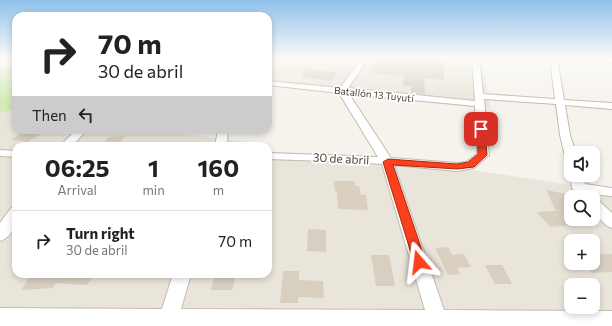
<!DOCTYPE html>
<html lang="en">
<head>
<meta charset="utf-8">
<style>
  :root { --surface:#fff; --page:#f6f6f6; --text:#222; --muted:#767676; --line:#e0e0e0 }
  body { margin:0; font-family:Commissioner,sans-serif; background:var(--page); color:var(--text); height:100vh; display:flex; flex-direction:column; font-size:15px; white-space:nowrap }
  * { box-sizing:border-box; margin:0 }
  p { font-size:13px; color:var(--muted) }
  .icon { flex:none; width:22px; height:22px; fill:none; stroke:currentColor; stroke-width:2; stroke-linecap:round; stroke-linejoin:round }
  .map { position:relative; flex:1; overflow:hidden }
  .side { position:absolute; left:12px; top:142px; width:260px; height:136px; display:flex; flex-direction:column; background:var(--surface); border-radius:12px; box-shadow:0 2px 6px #0003 }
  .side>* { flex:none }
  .hud { position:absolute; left:12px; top:12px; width:260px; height:122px; border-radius:12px; box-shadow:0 2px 6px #0003; background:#fff; color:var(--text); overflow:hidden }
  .controls { position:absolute; left:564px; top:146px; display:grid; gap:8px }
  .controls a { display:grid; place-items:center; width:36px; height:36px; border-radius:8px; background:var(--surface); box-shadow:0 2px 6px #0003; font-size:20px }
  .pin { position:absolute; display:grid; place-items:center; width:34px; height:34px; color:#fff; margin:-17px; border-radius:8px; box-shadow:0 2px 6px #0006 }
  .me { position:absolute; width:44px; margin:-22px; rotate:343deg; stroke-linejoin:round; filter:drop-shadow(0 0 3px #0008) }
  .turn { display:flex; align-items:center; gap:14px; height:84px; padding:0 20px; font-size:18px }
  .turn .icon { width:52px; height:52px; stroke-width:2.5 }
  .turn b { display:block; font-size:28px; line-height:34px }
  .then { display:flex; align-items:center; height:38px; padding:0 20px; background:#0003; gap:8px; font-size:15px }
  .eta { display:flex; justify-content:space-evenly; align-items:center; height:68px; text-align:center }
  .eta b { font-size:24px; font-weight:700; line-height:28px }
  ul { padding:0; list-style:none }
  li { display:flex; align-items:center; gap:12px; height:60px; padding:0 20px; border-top:1px solid var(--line) }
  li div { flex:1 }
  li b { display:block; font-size:15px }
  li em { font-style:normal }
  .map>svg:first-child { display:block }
</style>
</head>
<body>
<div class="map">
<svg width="612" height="326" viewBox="0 0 612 326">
  <rect width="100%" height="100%" fill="#f6f3ec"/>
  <path fill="#eae5da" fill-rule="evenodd" d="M268,58H482L490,108L268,84Z
    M0,110L16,113V130H153L269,145L271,152L378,156L612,191V326H0ZM16,146H268V274H16ZM571,197H593V219H571ZM571,241H593V263H571ZM571,285H593V307H571Z"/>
  <path fill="#efe8d6" d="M309,69L319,70L310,83L268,79V74L303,77Z"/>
  <path fill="#d2eab5" d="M16,65V111L0,112V70Z"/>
  <path fill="#d8cfc1" d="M380,58H444V80L424,78L425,94L411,93V86H403L404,76L371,73L375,61L379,62Z
    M304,68L338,73L331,81L303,77Z
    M24,132L41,134L28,142L10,140Z
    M125,136L118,145L101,146L109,137Z
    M334,181H355V186H359L361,195H366L368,210L338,209L337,191H335Z
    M546,190L567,194L571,200V225L550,227L537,212L556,211Z
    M308,229L326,230V252L307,251Z
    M448,247L452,255L464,254L471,267L457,268L460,274L448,275L435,248Z
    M612,254V272L592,273L583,263H593V255Z
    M371,255H389L395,286H376Z
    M485,265H502L512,284H495Z
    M283,271H299V280L323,281L324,298L298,297V303H280Z
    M32,274H95L87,285L56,283L53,288L21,290Z
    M215,274H236L232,290H211Z"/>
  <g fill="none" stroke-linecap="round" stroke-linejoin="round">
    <defs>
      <path id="minor" d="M362,58H369L348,88L475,101L472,58H479L483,94L555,99L550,58H557L564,100L612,103V109L565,105L570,135L576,153H571V159L567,158L565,156L560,135L556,104L484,99L489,155L474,168L457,171L394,165L444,310L612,311V326H0V308L162,309L173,274H191L181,309L425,310L382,164L353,162L268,159V153L378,157L339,93L268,85V81L340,88ZM349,94L475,106L477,154L466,162L457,163L391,158Z
        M591,58H612V62Z
        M76,130H87L72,146H60Z
        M218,130H228L227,146H215Z
        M0,150L16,151V157L0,156Z
        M571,173V175H582L585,184L612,188V196L590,194L586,197L579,196L572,188L570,175Z
        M593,198L598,200L612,213V228L607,226L593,212Z
        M16,207C16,220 15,236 0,241V223L11,208Z"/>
    </defs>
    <use href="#minor" stroke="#c2bbae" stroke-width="2"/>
    <use href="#minor" fill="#fff" fill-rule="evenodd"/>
  </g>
  <linearGradient id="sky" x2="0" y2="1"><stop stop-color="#8fc1ec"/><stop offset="0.56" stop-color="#fbfaf6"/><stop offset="1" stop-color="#fbfaf6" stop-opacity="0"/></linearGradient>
  <rect width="612" height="104" fill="url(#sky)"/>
  <path fill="#fc3f1d" stroke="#a42913" d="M481,126L485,129L487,155L474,167L457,169L393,165L426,262L424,266L419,268L415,266L383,162L388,159L457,164L468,162L478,154L477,129Z"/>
  <g text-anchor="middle" stroke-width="3.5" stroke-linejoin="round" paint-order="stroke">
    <g font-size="10" fill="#4b4439" stroke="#fff">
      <text transform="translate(374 94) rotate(6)" y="4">Batallón 13 Tuyutí</text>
    </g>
    <g font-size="12" fill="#4b4439" stroke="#fff">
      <text transform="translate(341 159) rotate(3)" y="4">30 de abril</text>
    </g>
  </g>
</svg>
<div class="controls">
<a><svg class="icon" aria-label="sound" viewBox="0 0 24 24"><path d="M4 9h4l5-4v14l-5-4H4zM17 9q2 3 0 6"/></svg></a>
<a><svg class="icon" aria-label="search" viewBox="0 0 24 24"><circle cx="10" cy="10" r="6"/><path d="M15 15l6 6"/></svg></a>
<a>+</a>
<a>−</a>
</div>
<div class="pin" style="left:481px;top:129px;background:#d93025"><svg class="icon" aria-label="arrive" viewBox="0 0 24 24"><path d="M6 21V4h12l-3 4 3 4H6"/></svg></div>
<svg class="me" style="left:419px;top:262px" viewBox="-20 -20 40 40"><path d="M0-17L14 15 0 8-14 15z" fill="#fc3f1d" stroke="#fff" stroke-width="4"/></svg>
<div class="hud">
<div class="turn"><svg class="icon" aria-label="right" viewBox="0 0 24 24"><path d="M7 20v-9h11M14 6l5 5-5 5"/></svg><div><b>70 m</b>30 de abril</div></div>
<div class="then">Then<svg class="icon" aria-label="left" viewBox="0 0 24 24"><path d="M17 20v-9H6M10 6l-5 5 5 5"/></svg></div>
</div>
<section class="side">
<div class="eta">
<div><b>06:25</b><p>Arrival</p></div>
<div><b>1</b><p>min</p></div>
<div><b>160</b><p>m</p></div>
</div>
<ul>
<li><svg class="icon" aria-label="right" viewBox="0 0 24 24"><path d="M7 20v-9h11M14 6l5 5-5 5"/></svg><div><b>Turn right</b><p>30 de abril</p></div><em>70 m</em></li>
</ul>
</section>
</div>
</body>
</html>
